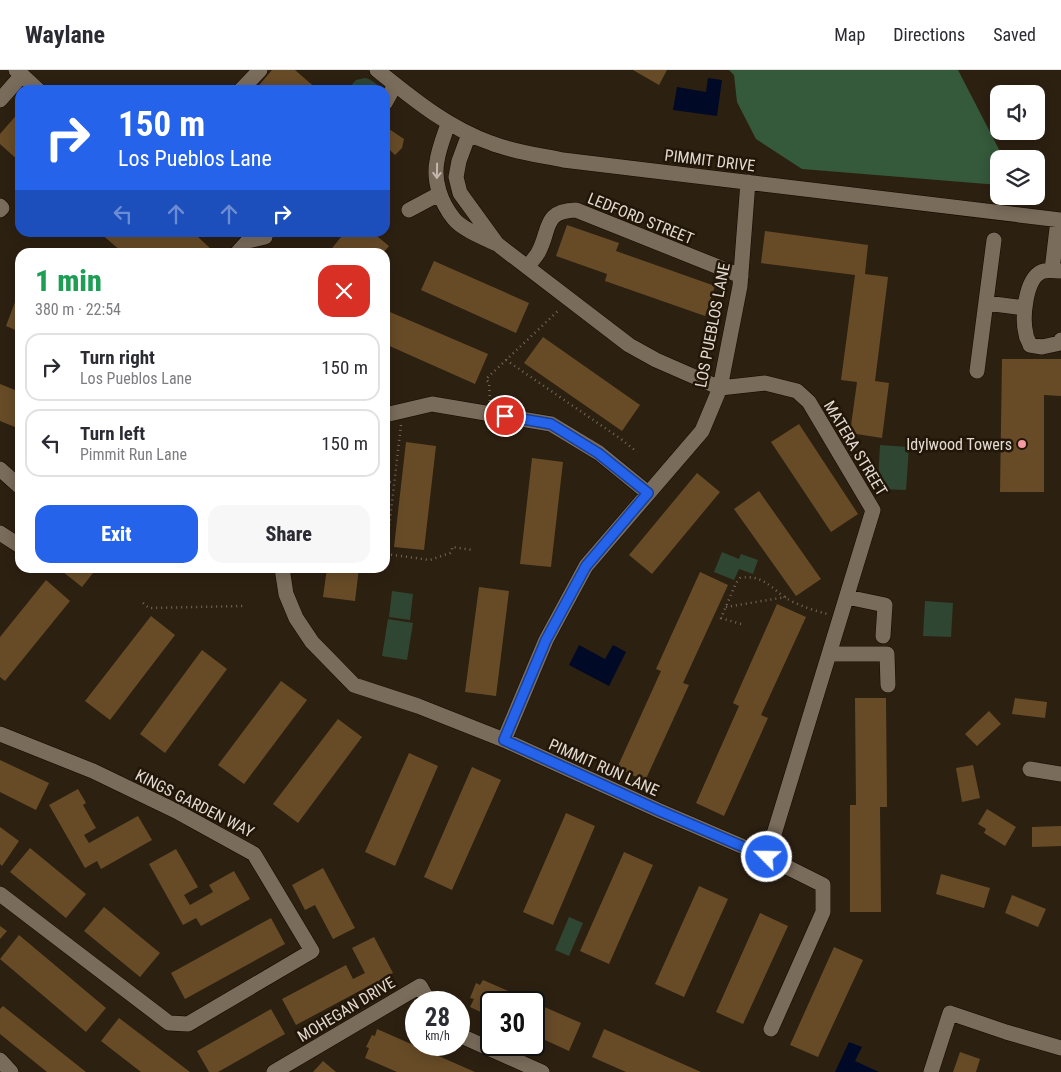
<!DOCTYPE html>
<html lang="en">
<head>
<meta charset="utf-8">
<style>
  :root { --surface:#fff; --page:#f7f7f7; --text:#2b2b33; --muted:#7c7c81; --line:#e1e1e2; --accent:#2563eb }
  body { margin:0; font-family:"Roboto Condensed",sans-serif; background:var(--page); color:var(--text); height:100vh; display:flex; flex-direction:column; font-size:19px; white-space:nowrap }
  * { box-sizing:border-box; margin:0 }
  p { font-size:16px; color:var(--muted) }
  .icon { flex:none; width:28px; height:28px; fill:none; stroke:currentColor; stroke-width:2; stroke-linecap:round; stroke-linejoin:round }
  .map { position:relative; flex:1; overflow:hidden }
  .side { position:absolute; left:15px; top:178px; width:375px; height:325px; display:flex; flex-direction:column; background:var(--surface); border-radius:15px; box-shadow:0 2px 12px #0003 }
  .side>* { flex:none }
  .top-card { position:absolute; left:15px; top:15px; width:375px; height:152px; border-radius:15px; box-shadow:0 2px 12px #0003; background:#2563eb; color:#fff; overflow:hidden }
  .buttons { position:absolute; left:990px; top:15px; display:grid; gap:10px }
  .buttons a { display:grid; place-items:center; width:55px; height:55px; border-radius:10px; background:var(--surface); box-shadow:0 2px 12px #0003; font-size:25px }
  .speed { position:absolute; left:405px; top:921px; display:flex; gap:10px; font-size:25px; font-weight:700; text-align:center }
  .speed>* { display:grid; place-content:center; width:65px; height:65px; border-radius:50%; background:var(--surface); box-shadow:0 2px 12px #0003; line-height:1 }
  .speed small { font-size:12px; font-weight:400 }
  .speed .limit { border:2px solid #111; border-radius:8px; background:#fff; color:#111 }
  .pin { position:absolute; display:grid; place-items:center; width:42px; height:42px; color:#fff; margin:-21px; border:2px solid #fff; border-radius:50%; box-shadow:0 1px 5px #0007 }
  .me { position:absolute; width:55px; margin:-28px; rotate:293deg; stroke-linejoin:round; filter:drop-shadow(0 0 4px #0008) }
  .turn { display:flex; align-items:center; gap:18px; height:105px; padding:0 20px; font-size:22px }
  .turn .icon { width:65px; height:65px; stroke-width:2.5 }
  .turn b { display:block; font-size:35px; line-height:42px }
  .lanes { display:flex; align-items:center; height:48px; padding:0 20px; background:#0003; justify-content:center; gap:25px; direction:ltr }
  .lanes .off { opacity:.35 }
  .round { display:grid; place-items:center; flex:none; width:52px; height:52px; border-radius:15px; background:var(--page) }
  .headline { display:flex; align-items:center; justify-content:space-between; height:85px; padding:0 20px }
  h1 { font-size:30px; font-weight:800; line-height:38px; color:#1e9e55 }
  .button { display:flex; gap:10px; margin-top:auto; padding:10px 20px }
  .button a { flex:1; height:58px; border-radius:15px; background:var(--accent); color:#fff; font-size:20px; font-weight:800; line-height:58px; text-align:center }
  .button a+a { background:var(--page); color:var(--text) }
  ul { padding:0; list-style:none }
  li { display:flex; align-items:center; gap:15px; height:68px; margin:0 10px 8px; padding:0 10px; border:2px solid var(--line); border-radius:15px }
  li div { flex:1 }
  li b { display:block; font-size:19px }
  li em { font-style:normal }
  header { display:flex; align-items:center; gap:30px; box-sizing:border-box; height:70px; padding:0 25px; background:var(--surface); border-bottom:1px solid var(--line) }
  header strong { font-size:24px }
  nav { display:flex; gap:28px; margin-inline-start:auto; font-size:18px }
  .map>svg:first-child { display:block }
</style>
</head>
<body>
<header>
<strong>Waylane</strong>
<nav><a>Map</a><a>Directions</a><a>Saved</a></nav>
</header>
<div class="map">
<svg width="1061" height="1002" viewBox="0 0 1061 1002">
  <rect width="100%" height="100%" fill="#2c2011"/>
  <path fill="#2f4633" d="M365,8C371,9 378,14 380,20H347L356,10Z
    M880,375L909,377L906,420L881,419V412L878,411Z
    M722,482L739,489L741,484L758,490L753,504L739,499L734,510L714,502Z
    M392,521L413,524L410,550L389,547Z
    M925,531L953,533L951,567L923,566Z
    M388,549L413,553L407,590L382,586Z
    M569,847L583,853L569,886L555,880Z"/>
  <path fill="#35593b" d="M729,0H958L1004,89H999V115L802,99L756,69L737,32L734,5Z"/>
  <path fill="#000925" d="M708,8L722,10L717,46L673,40L677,17L706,22Z
    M579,575L605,589L613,575L626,582L609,616L569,595Z
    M849,972L862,977L855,991L879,1002H835Z"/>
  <path fill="#674b27" d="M272,0H295L318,20H255Z
    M633,0H667L659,15Z
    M20,41V92L0,74V64Z
    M389,59L404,69L402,78L395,85L385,75V60Z
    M567,155L619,173L616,181L715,216L705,246L605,211L607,204L556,186Z
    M765,161L868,175L865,204L888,207L875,311L889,313L882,368L850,363L857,312L841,310L855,205L761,193Z
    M99,162H202L198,167L212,180L210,182H122Z
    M345,162H372L389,176L384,182H329Z
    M434,191L529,233L516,263L421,220Z
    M18,224L20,225V262L6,256Z
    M390,242L488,284L475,314L385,274V254Z
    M543,267L640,335L622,361L524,293Z
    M1002,289H1061V326L1044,325V422H1000Z
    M0,314L20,322V359L0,351Z
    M799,354L858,444L831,462L771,372Z
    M406,372L436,376L424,480L394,477Z
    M532,388L563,392L551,497L520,494Z
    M697,403L720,422L652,504L629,485Z
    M759,421L821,509L796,526L734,439Z
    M58,498H97L82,517Z
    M327,498H359L355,531L323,527Z
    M700,502L728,515L683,613L689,615L645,711L617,698L661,601L656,599Z
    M46,510L70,531L5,611L0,607V567Z
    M479,517L509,521L496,626L465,622Z
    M777,534L806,547L761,645L768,648L724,746L696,733L739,636L733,633Z
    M151,546L175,565L110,650L85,631Z
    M202,580L227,599L165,683L140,664Z
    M281,611L307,630L244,714L218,695Z
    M855,628H886L887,737H880L881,842H850V735H856Z
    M1015,628L1047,632L1045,648L1012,644Z
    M989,641L1001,654L977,676L965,664Z
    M338,649L362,667L298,753L273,734Z
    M409,683L438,696L395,796L365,782Z
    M0,690L49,713L36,740L0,722Z
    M973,695L980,728L962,732L956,698Z
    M472,697L501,710L452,820L424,807Z
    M78,719L86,733L83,735L96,758L84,765L89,773L138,746L152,770L101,799L97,791L85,798L49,735Z
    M987,739L1016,757L1005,776L984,763L986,759L978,754Z
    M566,743L595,756L553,855L523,842Z
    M1061,756V776L1032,777V757Z
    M0,757L19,771L2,796L0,794Z
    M30,778L86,824L66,848L10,802Z
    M176,779L198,817L184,825L190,835L213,822L209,815L234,801L250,829L201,856L196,848L183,855L149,794Z
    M624,782L653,795L609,894L580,881Z
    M323,798L355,858L333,869L315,835L305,840L292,815Z
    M941,804L990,818L984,838L936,824Z
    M699,816L728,829L684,927L655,914Z
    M1012,825L1046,839L1038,857L1005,843Z
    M104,837L160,883L140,907L84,861Z
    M760,843L788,856L743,954L716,942Z
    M271,848L285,874L185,929L171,903Z
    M0,856L7,861L0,869Z
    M19,865L106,938L86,962L0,889Z
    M374,867L393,903L296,955L282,929L346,895L353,909L365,903L352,878Z
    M834,877L863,890L818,987L790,975Z
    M483,910L581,953L569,981L534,965V932H491V947L470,937L474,929L470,928L476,913L480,915Z
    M3,936L86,1002H47L0,964V939Z
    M271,939L285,964L218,1002H209L197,981Z
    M119,948L190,1002H141L101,971Z
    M377,959L475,1002H397L365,988L369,978L366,977L372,965L375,966Z
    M604,959L701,1002H626L592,987Z
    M960,982L980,989L976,1002H953Z
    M323,991L336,1002H313Z"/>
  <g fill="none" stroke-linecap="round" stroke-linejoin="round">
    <defs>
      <path id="minor" d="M377,0C412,28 448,58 491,73C514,82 539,85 563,90L1061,150
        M22,5L38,20
        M241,20L260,0
        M0,30L22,5L16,0
        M385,33L395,15
        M448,54C444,66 439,78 437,91C433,111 441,133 454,149C462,159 484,168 497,174L629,275L656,290L720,318L765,313L797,321L809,332L873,440L767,787
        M469,64L459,91L456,107L460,123L497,174
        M0,136L2,138L0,140
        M409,140L439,124
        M238,182L248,171L265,167
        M528,196C531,192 535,188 538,183C551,160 542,141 576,140L741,206
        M1052,200L1058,150
        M1061,201C1055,201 1047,199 1041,202C1025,210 1022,249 1026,264C1026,268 1029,271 1030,275L1042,277L1060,273L1061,270
        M986,233L1025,238
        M977,301L994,170
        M385,345L432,334L551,354L599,383L648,423
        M0,399L20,417
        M0,463L20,476
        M282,498L286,524L296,548L312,572L354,615L418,636L504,670L660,741L767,787L823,815V842L771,959
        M847,527L885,535L883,566
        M829,584H887L888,615
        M0,664L93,701L176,741L254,784L312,881L188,954L169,953L0,824
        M504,670L546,570L586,496L702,361L720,318L740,216L748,112
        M1030,699L1061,704
        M459,965L542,1002
        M0,990L11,1002
        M274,1002L420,916L429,932
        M931,1002L950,943L1006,962L1061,978"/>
    </defs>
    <use href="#minor" stroke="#140900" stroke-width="16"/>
    <path stroke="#74695d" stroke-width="2.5" stroke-dasharray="1 4" stroke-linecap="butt" d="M506,290L621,369L637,382
      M490,331L489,313L486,309L560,239
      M401,355L386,484L430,490L450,483L452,481V477L473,480
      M385,411L394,413
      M143,533L149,538L243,536
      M726,537L786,527
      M741,554L721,548L736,513L740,508C762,504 770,517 786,528C797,535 813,540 827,544"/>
    <use href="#minor" stroke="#7a6c5b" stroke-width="15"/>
  </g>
  <defs><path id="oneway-shaft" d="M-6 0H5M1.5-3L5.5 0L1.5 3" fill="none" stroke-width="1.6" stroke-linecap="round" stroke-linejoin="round" transform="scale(1.25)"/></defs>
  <use stroke="#c3b8ad" href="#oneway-shaft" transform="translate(437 101) rotate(91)"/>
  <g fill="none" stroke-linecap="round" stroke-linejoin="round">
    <defs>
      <path id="route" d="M505,346L551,354L598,383L648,423L586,496L546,570L504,670L660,741L767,787"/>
    </defs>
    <use href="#route" stroke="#184099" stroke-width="12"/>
    <use href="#route" stroke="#2563eb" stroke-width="9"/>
  </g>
  <circle fill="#f49aa0" stroke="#221608" stroke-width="2" cx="1022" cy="374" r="5"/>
  <g text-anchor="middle" stroke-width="5" stroke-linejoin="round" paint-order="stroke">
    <g font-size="16" fill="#e2d9d0" stroke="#221608">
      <text transform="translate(710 90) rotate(7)" y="6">PIMMIT DRIVE</text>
      <text transform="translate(641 148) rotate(22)" y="6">LEDFORD STREET</text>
      <text transform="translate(712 255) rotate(-79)" y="6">LOS PUEBLOS LANE</text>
      <text transform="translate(856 378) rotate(59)" y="6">MATERA STREET</text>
      <text transform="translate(604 697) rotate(24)" y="6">PIMMIT RUN LANE</text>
      <text transform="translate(195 733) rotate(27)" y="6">KINGS GARDEN WAY</text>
      <text transform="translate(346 939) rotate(-31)" y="6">MOHEGAN DRIVE</text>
    </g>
    <g font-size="16" fill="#e2d9d0" stroke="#221608" text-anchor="end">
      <text x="1012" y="380">Idylwood Towers</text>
    </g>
  </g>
</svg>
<div class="buttons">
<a><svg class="icon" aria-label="sound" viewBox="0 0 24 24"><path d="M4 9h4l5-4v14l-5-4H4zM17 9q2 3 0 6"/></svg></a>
<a><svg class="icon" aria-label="layers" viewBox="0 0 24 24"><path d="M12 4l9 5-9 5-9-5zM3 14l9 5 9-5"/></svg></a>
</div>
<div class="speed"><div>28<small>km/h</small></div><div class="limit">30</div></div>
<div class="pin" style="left:505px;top:346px;background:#d93025"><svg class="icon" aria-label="arrive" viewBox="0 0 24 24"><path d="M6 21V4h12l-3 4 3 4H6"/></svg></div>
<svg class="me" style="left:767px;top:787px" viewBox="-20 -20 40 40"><circle r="17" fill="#2563eb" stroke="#fff" stroke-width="3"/><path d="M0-11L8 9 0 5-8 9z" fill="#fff"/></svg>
<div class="top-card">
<div class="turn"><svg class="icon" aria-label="right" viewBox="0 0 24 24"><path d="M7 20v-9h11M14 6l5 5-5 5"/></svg><div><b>150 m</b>Los Pueblos Lane</div></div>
<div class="lanes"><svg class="icon off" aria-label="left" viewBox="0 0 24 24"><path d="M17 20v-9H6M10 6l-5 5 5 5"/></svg><svg class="icon off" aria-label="ahead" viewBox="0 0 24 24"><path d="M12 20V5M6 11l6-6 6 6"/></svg><svg class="icon off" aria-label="ahead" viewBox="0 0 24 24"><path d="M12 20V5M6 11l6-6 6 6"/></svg><svg class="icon" aria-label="right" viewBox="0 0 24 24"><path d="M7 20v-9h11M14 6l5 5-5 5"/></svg></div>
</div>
<section class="side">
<div class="headline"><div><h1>1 min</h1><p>380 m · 22:54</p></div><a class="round" style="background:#d93025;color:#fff"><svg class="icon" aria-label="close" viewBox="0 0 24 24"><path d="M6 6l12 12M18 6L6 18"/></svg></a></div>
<ul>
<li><svg class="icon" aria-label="right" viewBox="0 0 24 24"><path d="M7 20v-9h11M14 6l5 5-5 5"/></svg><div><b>Turn right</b><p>Los Pueblos Lane</p></div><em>150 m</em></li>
<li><svg class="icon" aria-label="left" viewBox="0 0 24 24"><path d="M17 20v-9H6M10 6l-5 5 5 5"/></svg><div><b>Turn left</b><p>Pimmit Run Lane</p></div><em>150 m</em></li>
</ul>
<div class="button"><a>Exit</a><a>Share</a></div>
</section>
</div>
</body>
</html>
